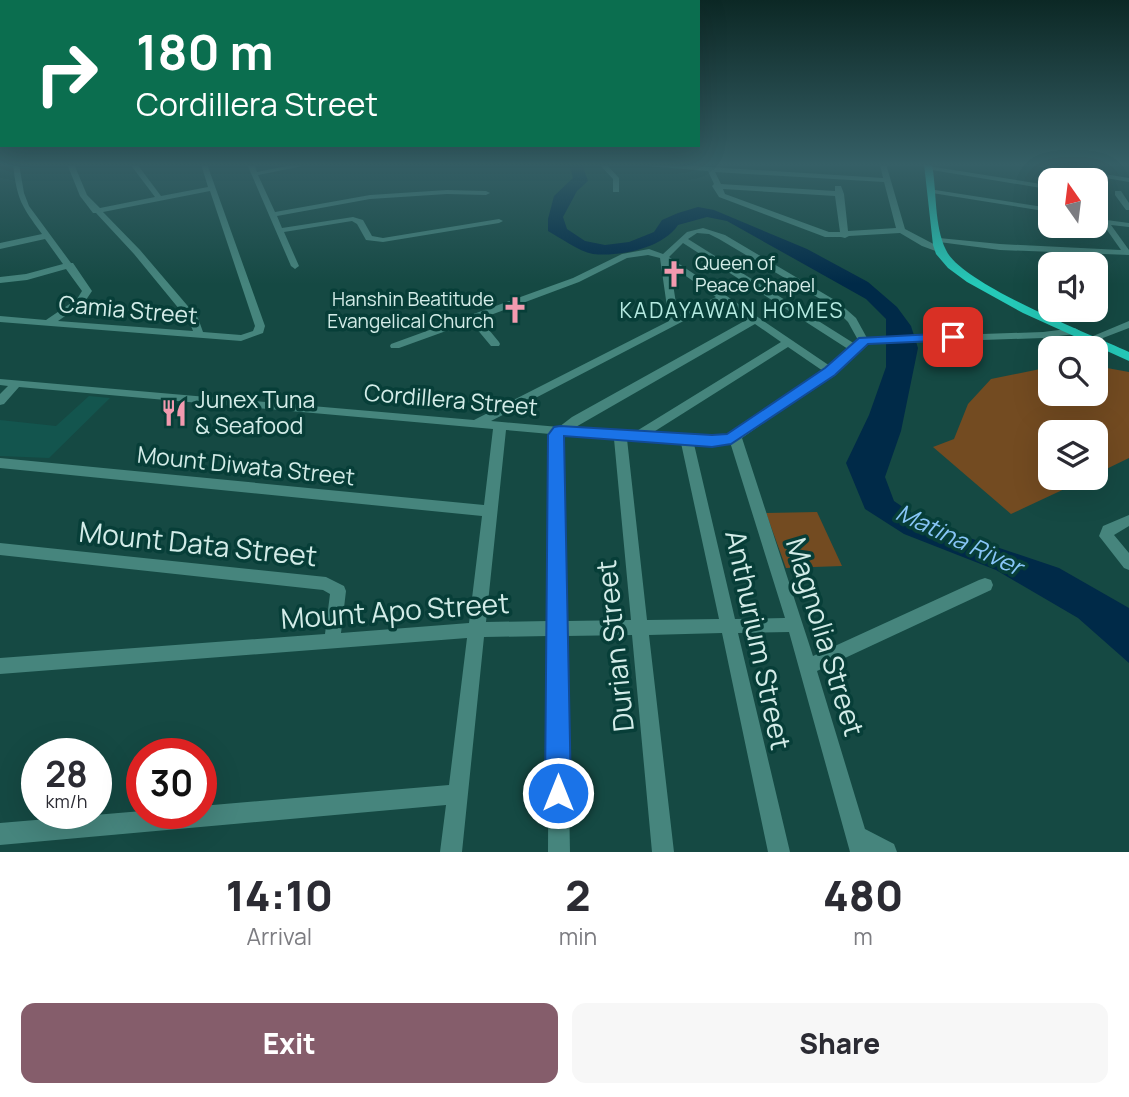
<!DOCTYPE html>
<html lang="en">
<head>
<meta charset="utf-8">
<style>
  :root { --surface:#fff; --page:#f7f7f7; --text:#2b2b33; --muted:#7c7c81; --accent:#855d6b }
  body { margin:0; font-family:Manrope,sans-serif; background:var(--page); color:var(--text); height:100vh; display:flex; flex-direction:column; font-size:26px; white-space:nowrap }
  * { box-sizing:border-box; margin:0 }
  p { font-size:23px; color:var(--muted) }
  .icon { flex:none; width:38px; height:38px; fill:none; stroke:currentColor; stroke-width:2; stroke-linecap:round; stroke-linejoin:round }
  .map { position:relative; height:852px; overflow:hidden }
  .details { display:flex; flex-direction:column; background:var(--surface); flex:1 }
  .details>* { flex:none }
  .top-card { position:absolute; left:0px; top:0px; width:700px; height:147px; box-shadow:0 7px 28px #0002; background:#0b6e4f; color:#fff; overflow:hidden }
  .needle { width:46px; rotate:346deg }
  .controls { position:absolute; left:1038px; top:168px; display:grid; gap:14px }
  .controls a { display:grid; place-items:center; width:70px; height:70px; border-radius:14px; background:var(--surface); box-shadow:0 7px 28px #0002; font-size:35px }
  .speed { position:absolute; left:21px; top:738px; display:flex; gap:14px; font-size:35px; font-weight:700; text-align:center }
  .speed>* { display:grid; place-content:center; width:91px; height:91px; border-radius:50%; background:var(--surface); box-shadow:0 7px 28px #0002; line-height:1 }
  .speed small { font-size:18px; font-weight:400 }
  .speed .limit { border:10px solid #d22; background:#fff; color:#111 }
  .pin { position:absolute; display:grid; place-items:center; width:60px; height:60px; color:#fff; margin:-30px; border-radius:14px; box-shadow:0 4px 10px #0006 }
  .me { position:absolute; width:77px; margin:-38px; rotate:0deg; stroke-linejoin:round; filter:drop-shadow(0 0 5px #0008) }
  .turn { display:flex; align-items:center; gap:24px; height:147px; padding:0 21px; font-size:32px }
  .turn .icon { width:91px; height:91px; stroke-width:2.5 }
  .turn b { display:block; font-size:49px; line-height:60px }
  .eta { display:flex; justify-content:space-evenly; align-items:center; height:119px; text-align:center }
  .eta b { font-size:42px; font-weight:800; line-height:49px }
  .button { display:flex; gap:14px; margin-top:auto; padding:14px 21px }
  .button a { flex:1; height:80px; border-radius:14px; background:var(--accent); color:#fff; font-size:28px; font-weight:800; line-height:80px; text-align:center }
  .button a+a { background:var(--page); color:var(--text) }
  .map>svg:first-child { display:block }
</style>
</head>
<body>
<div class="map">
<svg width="1129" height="852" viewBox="0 0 1129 852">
  <rect width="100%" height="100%" fill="#154943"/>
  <path fill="#13554e" d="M89,396L110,398L49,458L0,456V420L56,426Z"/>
  <path fill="#734b21" d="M1096,366L1129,372V458L1096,474V432H1050V478H1088L1011,514L933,447L954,439L968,404L991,379L1050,367V394H1096Z
    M817,512L842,566L786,568L766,513Z"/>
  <path fill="#002a48" d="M569,164H582L588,181L577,191L563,217L567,229L585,241L605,245L629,242L654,232L662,220L678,213L698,207L714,210L807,249L868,282L897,307L911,326L918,348L901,431L885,477L894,501L928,524L1059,568L1129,608V663L1078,618L996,570L904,534L865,509L846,463L869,415L886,367V319L866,299L727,221L707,217L678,225C663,248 620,257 593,254C578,251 561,238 548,231V219L554,196L573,178Z"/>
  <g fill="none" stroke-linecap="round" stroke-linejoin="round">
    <path fill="#46857d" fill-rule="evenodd" d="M13,164H19L24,193L29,206L71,263H73L92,291L84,303L58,321L193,331L189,321L134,254L96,213H93L80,196L67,164H74L87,195L100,208L155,197L130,164H137L161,196L208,187L201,164H207L265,326L263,333L241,341L0,322V316L46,320L77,299L82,291L66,269L27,280L0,283V277L26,274L63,264L45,239L0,249V243L42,234C21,205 17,200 13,164ZM210,191L255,326L253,331L241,335L203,332L198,318L140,250L103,212Z
      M247,164H254L257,172L297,164H313L258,175L275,212L370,195L447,190L486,191L490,193L486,195L447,194L370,199L277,216L282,228L353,217L363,220L372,236L383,238L499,219L503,221L499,223L383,242L366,240L357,224L352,221L284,232L299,266L295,269L291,266Z
      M599,164H606L619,178V192H613V179Z
      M621,164H664L883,178L880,164H886L905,229L945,250L941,253L922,246L900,233L849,236L845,238L841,237H825L719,197L712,186L714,184L708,171ZM715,172L884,182L896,228L848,231L844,194L841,186H835V191L721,184ZM723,189L835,196L840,232H829L725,194Z
      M1024,164H1043L1129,178V182Z
      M928,166L1041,184L1045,186L1041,188L926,169L925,168Z
      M929,189L1050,208V212L932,193L928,191Z
      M1115,191H1121L1129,203V210H1126L1115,195Z
      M1099,219L1129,223V227L1111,225L1129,250V255L1000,250L939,242L935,240L939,238L1000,244L1121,250L1102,223H1099Z
      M703,228L725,235L838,302L856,318L867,338L1043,332L1075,328L1080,331L1075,334L1043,338L867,344L834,373L742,438L813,656L979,580L985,578L991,580L993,585L991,590L817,671L865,829L894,844L897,852H850L789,632L738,633L790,852H768L722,633L649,635L674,852H652L632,635L566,636L570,852H548L549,636L484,637L462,852H440L446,805L0,845V823L142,811V814H201V806L449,785L467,638L0,674V658L325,634L330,594L323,590L0,555V543L326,577L344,586L346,591L341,633L469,623L482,516L0,468V458L484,505L493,429L19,387L4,404L0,405V394L8,386L0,385V379L474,420L669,321L660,258L648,255L627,258L579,282L480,319L499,342L500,344L499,346H491L471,322L399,348H391L390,346L391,344L573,278L622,254L649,249L663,254L687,232ZM697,233L709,234L719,239L832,306L848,322L858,340L855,344L688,239ZM683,243L848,349L830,366L669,257ZM670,265L716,297L678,316ZM722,301L748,319L572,417L559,427L491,421ZM755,324L781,342L635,432L574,428ZM788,347L823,371L731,434L720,437L652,433ZM506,430L550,434L549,621L486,622ZM564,435L614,439L631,620L566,621L562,437ZM627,439L681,443L719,619L647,620ZM730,442L785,618L735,619L694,444L720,445Z
      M1129,321V328L1095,341H1087L1086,339Z
      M1129,515V526L1114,535L1129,553V570L1124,568L1099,536L1103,526Z"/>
    <path fill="#25c9b8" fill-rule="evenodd" d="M924,164H932C937,192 934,225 946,250C961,284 1092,335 1129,352V361L1023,313L967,282L948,268L936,254L933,245Z"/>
  </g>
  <linearGradient id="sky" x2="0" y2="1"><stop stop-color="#0c2825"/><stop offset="0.58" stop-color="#355f66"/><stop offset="1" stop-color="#355f66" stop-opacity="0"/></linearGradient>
  <rect width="1129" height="284" fill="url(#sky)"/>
  <path fill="#1a73e8" stroke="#114b97" stroke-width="2" d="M953,333L960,337L958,340L868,344L835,375L731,444L712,447L564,436L571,793L568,802L558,806L549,802L545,793L548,435L554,427L560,426L712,435L727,434L825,368L859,338Z"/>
  <defs>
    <symbol id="church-bare" viewBox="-9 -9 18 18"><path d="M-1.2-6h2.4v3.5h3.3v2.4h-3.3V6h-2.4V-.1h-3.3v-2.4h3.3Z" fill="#f29aaf" stroke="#073e38" stroke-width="2.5" paint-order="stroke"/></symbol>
    <symbol id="restaurant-bare" viewBox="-9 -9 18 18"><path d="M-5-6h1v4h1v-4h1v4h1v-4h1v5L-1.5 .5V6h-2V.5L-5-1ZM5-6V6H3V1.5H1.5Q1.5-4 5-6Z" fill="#f29aaf" stroke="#073e38" stroke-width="2.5" paint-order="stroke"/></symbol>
  </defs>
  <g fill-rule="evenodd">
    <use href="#church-bare" x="655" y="255" width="38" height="38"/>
    <use href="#church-bare" x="496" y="291" width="38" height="38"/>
    <use href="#restaurant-bare" x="155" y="394" width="38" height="38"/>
  </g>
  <g text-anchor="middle" stroke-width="7" stroke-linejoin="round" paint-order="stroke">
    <g font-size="19" fill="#d3ece8" stroke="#073e38" text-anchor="start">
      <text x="695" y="270">Queen of<tspan x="695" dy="22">Peace Chapel</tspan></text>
      <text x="494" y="306" text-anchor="end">Hanshin Beatitude<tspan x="494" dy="22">Evangelical Church</tspan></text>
    </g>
    <g font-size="21" letter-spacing="2" fill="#b5eae1" stroke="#073e38">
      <text x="732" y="318">KADAYAWAN HOMES</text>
    </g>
    <g font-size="23" fill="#d3ece8" stroke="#073e38">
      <text transform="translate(128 310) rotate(5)" y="8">Camia Street</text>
      <text transform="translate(451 400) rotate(5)" y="8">Cordillera Street</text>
      <text transform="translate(246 466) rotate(6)" y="8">Mount Diwata Street</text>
    </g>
    <g font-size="23" fill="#d3ece8" stroke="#073e38" text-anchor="start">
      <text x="195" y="408">Junex Tuna<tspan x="195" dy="26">&amp; Seafood</tspan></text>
    </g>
    <g font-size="24" font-style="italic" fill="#88c6f8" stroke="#073e38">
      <text transform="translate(959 540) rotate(25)" y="8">Matina River</text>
    </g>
    <g font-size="28" fill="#d3ece8" stroke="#073e38">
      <text transform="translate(198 544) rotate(6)" y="10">Mount Data Street</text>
      <text transform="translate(395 611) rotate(-4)" y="10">Mount Apo Street</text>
      <text transform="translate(825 637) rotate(73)" y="10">Magnolia Street</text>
      <text transform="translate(758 640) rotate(78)" y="10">Anthurium Street</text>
      <text transform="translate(615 646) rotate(-96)" y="10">Durian Street</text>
    </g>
  </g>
</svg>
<div class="controls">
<a><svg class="needle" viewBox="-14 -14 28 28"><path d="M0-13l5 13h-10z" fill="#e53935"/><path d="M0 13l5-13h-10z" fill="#7c7c81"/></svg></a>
<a><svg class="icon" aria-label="sound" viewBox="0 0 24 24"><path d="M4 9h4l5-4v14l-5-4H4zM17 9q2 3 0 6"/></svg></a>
<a><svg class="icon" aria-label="search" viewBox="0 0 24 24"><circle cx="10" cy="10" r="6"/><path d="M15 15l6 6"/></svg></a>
<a><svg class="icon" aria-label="layers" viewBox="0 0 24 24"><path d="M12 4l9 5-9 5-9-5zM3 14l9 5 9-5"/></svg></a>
</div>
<div class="speed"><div>28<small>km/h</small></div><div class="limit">30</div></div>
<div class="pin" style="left:953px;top:337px;background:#d93025"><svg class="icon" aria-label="arrive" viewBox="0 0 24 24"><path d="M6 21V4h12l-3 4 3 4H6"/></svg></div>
<svg class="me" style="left:558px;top:793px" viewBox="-20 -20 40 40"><circle r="17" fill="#1a73e8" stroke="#fff" stroke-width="3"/><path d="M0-11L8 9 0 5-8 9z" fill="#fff"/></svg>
<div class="top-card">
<div class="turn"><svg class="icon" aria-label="right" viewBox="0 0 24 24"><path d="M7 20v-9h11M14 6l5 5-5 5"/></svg><div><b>180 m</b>Cordillera Street</div></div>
</div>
</div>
<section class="details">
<div class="eta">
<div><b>14:10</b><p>Arrival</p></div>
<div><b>2</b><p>min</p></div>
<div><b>480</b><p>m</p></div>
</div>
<div class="button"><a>Exit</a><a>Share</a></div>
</section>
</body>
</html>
